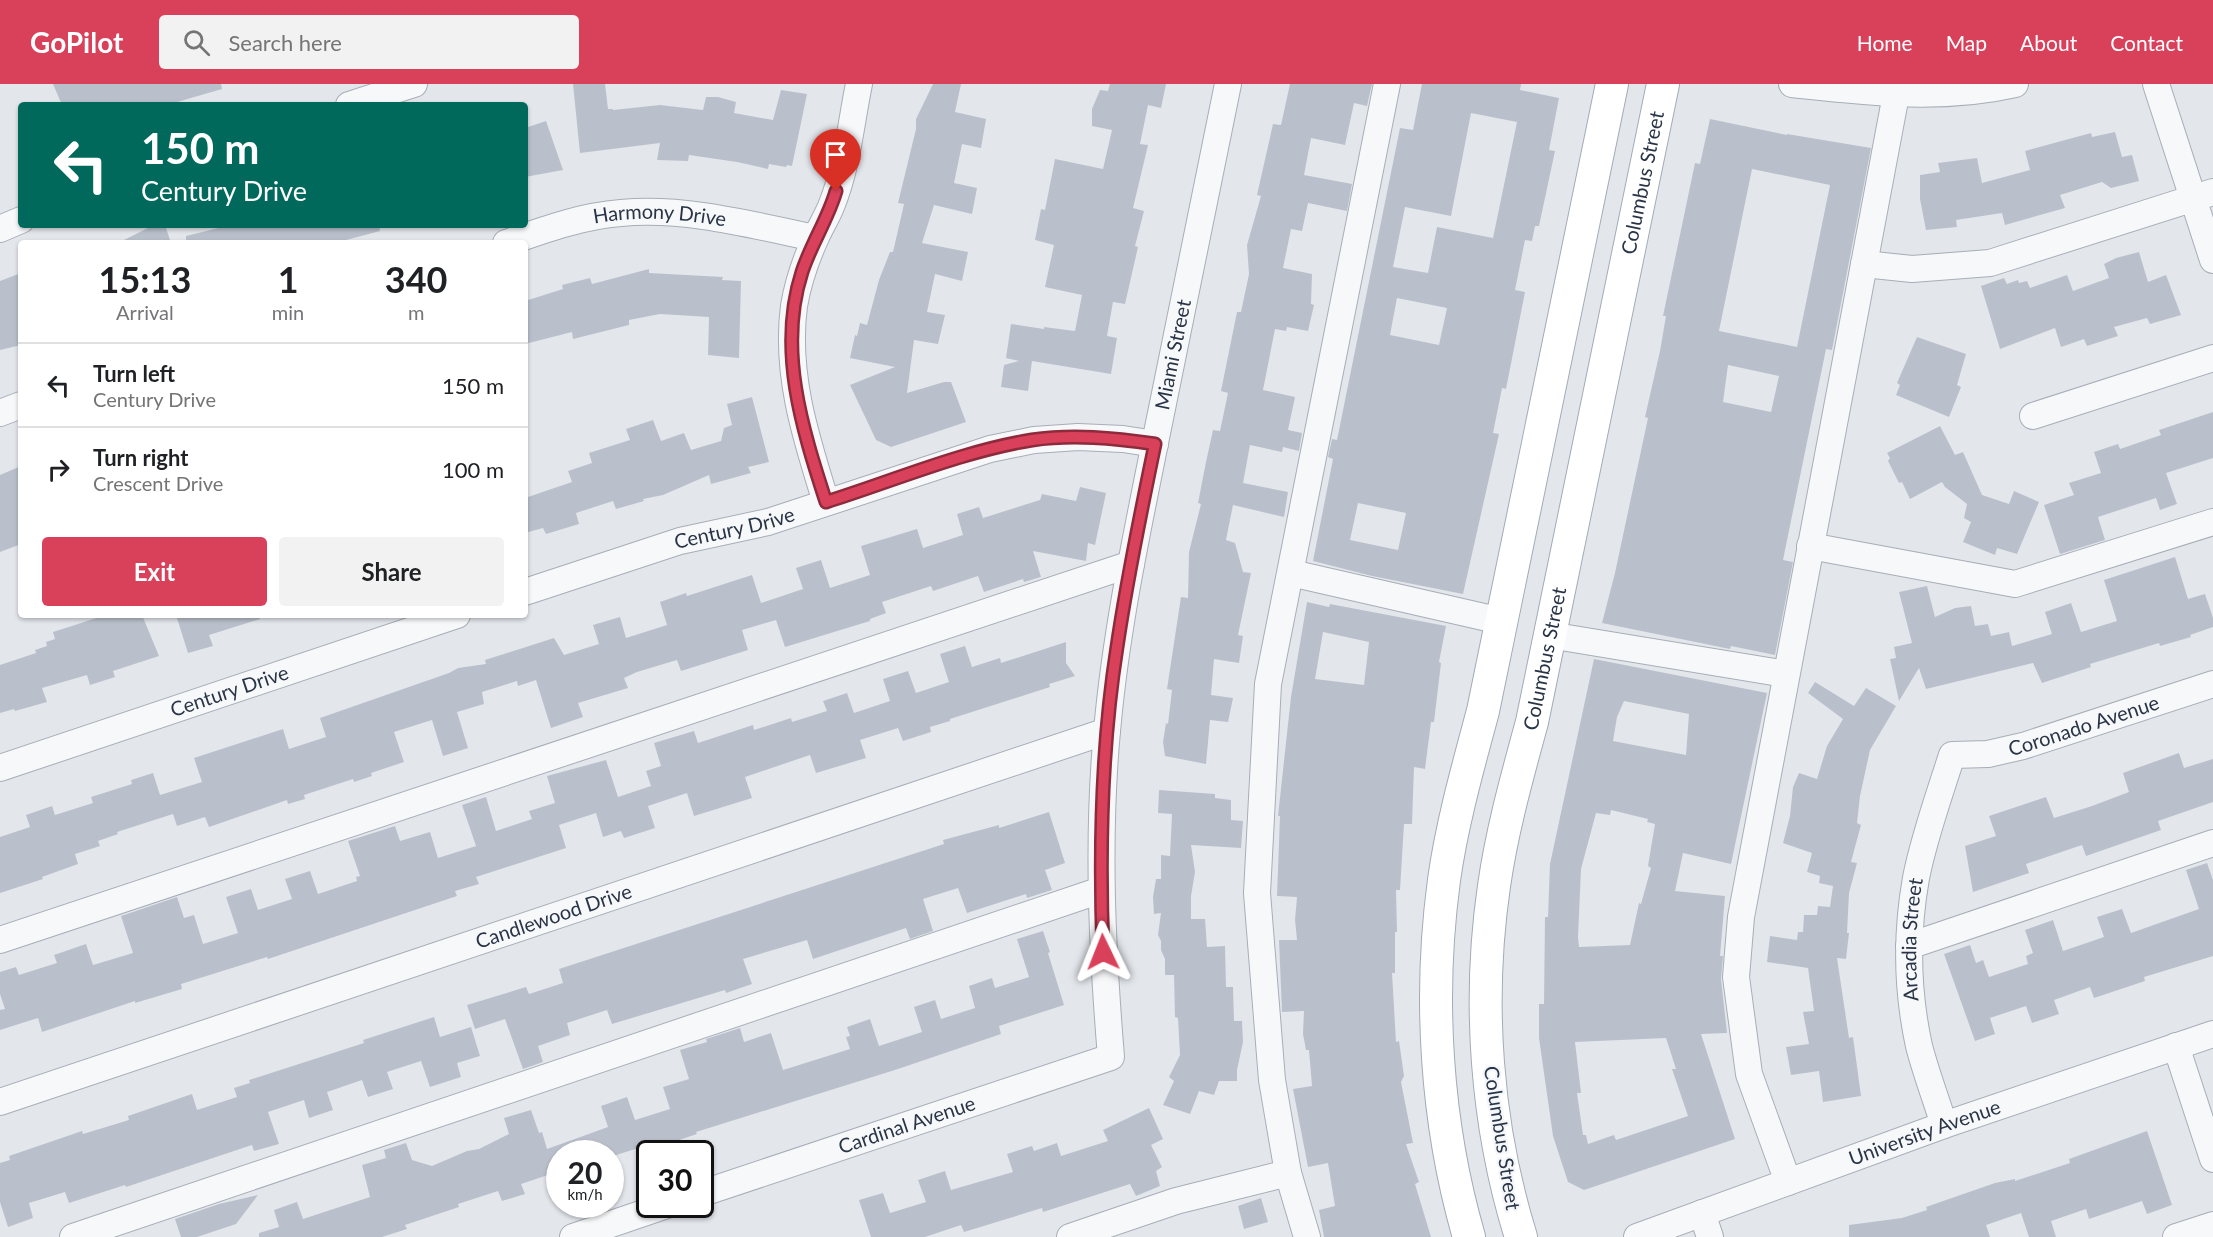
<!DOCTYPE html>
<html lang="en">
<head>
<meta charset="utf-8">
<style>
  :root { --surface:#fff; --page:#f2f2f2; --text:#202124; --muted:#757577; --line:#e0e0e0; --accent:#d9415b }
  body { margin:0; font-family:Lato,sans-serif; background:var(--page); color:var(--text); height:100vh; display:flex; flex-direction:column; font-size:22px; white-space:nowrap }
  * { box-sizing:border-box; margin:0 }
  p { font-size:20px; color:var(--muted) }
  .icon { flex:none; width:33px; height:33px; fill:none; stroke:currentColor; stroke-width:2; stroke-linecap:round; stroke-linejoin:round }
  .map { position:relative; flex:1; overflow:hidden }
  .drawer { position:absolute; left:18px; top:156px; width:510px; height:378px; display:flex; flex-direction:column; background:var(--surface); border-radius:6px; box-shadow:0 2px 4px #0004 }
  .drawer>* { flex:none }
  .top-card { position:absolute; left:18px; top:18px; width:510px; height:126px; border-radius:6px; box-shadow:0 2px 4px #0004; background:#00695c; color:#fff; overflow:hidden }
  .speed { position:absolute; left:546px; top:1056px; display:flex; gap:12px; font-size:30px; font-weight:700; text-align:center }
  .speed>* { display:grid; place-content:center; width:78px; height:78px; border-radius:50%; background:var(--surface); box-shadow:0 2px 4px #0004; line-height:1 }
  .speed small { font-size:15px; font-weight:400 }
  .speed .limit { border:3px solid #111; border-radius:9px; background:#fff; color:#111 }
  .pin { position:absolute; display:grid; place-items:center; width:51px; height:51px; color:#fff; margin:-62px -26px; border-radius:50% 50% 50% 0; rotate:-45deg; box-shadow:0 0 6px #0007 }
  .pin .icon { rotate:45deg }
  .me { position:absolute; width:66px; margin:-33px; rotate:358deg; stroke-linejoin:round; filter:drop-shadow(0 0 4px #0008) }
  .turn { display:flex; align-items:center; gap:21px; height:126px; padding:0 24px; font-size:27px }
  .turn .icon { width:78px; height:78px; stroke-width:2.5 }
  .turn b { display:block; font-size:42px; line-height:51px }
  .eta { display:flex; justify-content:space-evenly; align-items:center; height:102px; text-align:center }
  .eta b { font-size:36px; font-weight:700; line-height:42px }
  .action { display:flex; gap:12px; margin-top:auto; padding:12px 24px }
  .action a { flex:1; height:69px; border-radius:6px; background:var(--accent); color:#fff; font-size:24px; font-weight:700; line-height:69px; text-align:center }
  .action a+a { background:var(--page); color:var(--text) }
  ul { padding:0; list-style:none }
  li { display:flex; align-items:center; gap:18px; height:84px; padding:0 24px; border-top:2px solid var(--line) }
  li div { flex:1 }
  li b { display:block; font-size:22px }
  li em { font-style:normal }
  header { display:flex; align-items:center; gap:36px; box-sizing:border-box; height:84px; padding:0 30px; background:var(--accent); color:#fff }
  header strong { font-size:28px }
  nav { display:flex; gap:33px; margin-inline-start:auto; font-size:21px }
  .search { width:420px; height:54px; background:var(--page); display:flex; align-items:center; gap:15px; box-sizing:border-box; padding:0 21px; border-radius:6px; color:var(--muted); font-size:22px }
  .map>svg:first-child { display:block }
</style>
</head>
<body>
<header>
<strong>GoPilot</strong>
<div class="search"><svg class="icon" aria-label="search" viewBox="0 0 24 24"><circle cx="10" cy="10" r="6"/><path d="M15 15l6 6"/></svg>Search here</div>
<nav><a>Home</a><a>Map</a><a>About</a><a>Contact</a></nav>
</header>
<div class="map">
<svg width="2213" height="1153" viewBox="0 0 2213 1153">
  <rect width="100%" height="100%" fill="#e3e7ec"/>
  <path fill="#bac0cb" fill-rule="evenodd" d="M53,0H221L222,5L167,21H62Z
    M573,0H605L608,25H613V26L660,21L703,26L706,13H718L736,18L734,29L773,36L781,6L807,10L792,82L787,81L786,83L769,80L768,85L737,78L689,71L688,77L657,76L660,59L580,69Z
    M933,0H961L955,28L986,35L981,64L962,60L954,99L977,104L972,130L934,121L922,159L968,168L962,197L935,190L927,228L945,231L938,260L914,256L907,309L944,298H951L966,338L891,363L876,356L850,301L895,283L850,274L855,251L857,252L860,239L867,241L879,196L890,168H893L904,120L898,119L916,45V35Z
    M1110,0H1166L1161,24L1148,21L1140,60L1148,61L1133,124L1144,127L1135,162L1138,163L1125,220L1113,218L1107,252L1117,254L1111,290L1032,277L1028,307L1001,303L1004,281L1019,277L1006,274L1011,240L1044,245V243L1075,247L1082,211L1045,203L1054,161L1035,156L1041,125L1045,126L1055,75L1103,85L1112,46L1092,42V25L1100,6L1108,7Z
    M1290,0H1372L1367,22L1354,19L1345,61L1311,54L1304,91L1352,100L1347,127L1308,119L1302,147L1291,145L1283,184L1312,190L1311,220L1314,221L1308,247L1287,243L1286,247L1275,245L1263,306L1295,313L1288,346L1302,349L1299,367L1283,363L1282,368L1250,361L1243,399L1288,408L1284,433L1233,421L1226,456L1235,459L1243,488L1251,489L1238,551L1243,552L1239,579L1214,575L1211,611L1233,614L1228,638L1210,636L1206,680L1165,672L1163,658L1166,639L1168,640L1172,606L1167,605L1181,513L1188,514L1189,468L1201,420L1198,419L1206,378L1213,346L1220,347L1228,309L1221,307L1237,228H1241L1249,190L1247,161L1261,112L1257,111L1273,40L1281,41Z
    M1422,0H1521L1520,6L1559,14L1549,66L1555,67L1539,142H1535L1532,157L1525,156L1515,206L1525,208L1506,305L1502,304L1493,349L1499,350L1463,510L1372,492L1313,477L1333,375L1328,373L1332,355L1337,356L1400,44L1413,46ZM1471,29L1517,38L1493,154L1437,143L1428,189L1393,183L1405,123L1451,132ZM1397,214L1447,224L1439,261L1390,251ZM1358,419L1406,429L1398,466L1350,456Z
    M1710,35L1787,51V50L1871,64L1832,266L1826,265L1783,476L1793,478L1775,571L1731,562L1730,565L1602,539L1615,489L1648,334L1645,333L1660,267L1666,232H1663L1695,79L1700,80ZM1752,85L1830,101L1797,263L1719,247ZM1728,281L1779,292L1771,328L1723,318Z
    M546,37L563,86L525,93V44Z
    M2115,48L2122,73L2132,71L2139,97L2111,104L2102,98L2060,111L2065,124L2005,141L2002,129L1956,136L1957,143L1926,146L1920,115V91L1940,88L1938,79L1977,74L1982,99L2030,86L2025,67L2091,49L2092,53Z
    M165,141L171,159H118L152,142Z
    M231,141H379L380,147L335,159H186V152Z
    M2139,168L2148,198L2166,191L2181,231L2150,240L2147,234L2114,243L2118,252L2087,262L2084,255L2061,263L2055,244L2000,265L1981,202L2004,194L2007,200L2018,196L2019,199L2027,197L2030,204L2067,191L2073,207L2109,194L2104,180L2116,174Z
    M649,185V189L723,193L722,196L741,197L739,274L708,271L709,233L660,230L629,236V241L573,255L572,248L525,260V217L563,205L562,201L590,194L592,200Z
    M21,189V261L0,266V197Z
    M1917,253L1966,270L1957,301L1961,303L1949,333L1896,311L1900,301L1897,299Z
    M752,313L769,378L748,383L751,389L711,400L709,391L663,411L643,415L644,417L616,425L613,417L576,429L579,440L546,450L543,444L525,449V414L572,398L568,387L592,379L589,369L630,356L626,345L653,336L661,357L684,349L691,366L721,357L724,344L732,341L727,320Z
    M2213,328V374L2166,389L2177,420L2160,426L2156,414L2098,433L2105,456L2060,470L2044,421L2074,411L2069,399L2101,389L2094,368L2118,360L2120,365L2161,351L2159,346Z
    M1940,342L1955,371L1963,368L1982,411L2009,420L2014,407L2039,418L2017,470L1997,464L1995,471L1963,458L1971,438L1964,434L1967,420L1945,403L1942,398L1910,415L1902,398L1899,399L1888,377L1890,374L1887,369Z
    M21,382V460L0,468V391Z
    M1080,403L1106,409L1095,461L1088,459L1086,477L1033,467L1041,493L1024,498L1023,495L984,508L978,492L933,507L931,502L882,518L886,529L870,535V537L785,563L776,536L742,546L748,566L681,587L677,576L637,588L624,594L628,604L578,619L583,633L551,644L536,596L518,602L517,597L482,608L484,620L457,628L468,664L443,672L432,636L394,648L404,678L371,689L372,692L354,698L353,695L304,711L305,715L288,720L287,716L209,743L205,733L177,742L173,730L117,748L118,750L98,757L100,762L75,770L78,780L42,793L43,795L0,809V753L30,743L26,731L52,722L55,731L93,719L91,713L132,700L131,696L153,689L160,711L202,698L194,674L283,645L289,665L326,653L320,634L449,589L458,584L486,580L485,576L554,554L564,571L599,560L593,541L620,533L626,554L667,541L660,518L686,509L687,512L752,491L761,519L803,505L796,484L821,476L830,504L870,491L861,462L917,445L923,464L963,451L957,430L979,423L983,434L1040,416L1042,410L1076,417Z
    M2175,473L2188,515L2205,510L2213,534V543L2190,551L2191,553L2160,562L2159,559L2090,580L2091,583L2042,599L2033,579L1926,605L1919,584L1899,617L1890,575L1896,574L1894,563L1912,559L1899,508L1927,502L1935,533L1955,524L1971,522L1975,542L1988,540L1991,552L2009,548L2012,562L2052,550L2045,528L2071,519L2081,548L2117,537L2104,496Z
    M1307,518L1329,523L1330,520L1446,542L1439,578L1441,579L1434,638H1431L1425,685L1414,683L1412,740H1404L1400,806H1396L1397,848H1395V889H1392L1396,958L1399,957L1404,992L1401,998L1413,1059L1406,1060L1419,1098L1415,1100L1431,1153H1324L1319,1126L1335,1122L1328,1079L1308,1083L1293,1005L1312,1002L1309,966H1306L1303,950L1304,927L1282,928L1279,856H1297L1295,836L1297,813L1277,812L1280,732H1278L1291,613ZM1323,548L1369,558L1364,601L1315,595Z
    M106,531H142L159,572L113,587L115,593L90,601L87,591L42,604L47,618L15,627L14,625L0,629V581L36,569L35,566L47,562L46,558L55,555L53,548Z
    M176,531H259L260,535L209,551L213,562L188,569Z
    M1066,558V579L1075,592L1049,600L1050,603L950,635V637L930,643L931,648L903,657L898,644L860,656L866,674L816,689L810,671L745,693L752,714L694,732L687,709L648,722L655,744L624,754L621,747L603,753L596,729L559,741L566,764L476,793L479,800L455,807L457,812L268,875L267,873L181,900L182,905L135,919V917L42,948L38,934L0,946V926L5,925L0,910V888L16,883L19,891L57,879L54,871L86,860L93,881L133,869L121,832L177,813L184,834L194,831L203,860L238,849L226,813L251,805L258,826L292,815L285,795L310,787L318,810L357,797L356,793L360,792L348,757L395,742L400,757L430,748L438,774L476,762L462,721L486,713L496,747L532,735L529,727L555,719L547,692L606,676L618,713L651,702L646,687L661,682L654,659L694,647L698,659L753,641L754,646L791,634L792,638L827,627L823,617L847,609L854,629L890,617L883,595L908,587L916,609L949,598L940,570L965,562L972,583L1000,574L1001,579Z
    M1594,575L1767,609L1731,780L1683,769L1675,807L1725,812L1720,872H1723L1721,895L1727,949L1701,950L1735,1055L1584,1106L1568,1098L1553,1052L1539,954V920H1544L1545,833H1548L1550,780ZM1624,617L1689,630L1686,671L1613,657L1617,633ZM1611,726L1648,735L1647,738L1655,740L1648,782L1651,784L1641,820L1639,819L1630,861L1579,863L1578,853L1581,785L1596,729L1610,731ZM1666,954L1676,985H1672L1688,1032L1616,1056L1614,1051L1588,1060L1586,1051H1583L1577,1009H1581L1575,958Z
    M1815,598L1854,622L1866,604L1896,622L1870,666L1860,712L1857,739L1861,741L1851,778L1857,779L1849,809L1847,849H1849L1846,875L1837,874L1849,954L1853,953L1861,1012L1823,1018L1819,987L1791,991L1786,963L1809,960L1803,928L1814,927L1808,884L1767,878L1770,852L1797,856L1798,848H1803L1804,831H1817L1818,822L1830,823L1833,802L1819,799L1820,792L1807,788L1812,769L1783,759L1790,732L1793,703L1799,689L1817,695L1827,662L1843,635L1808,609Z
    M2179,669L2184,684L2213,675V718L2158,737L2161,746L2086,772L2082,761L2026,780L2029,789L1973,808L1965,762L1996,752L1989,732L2046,713L2054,734L2092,722L2129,708L2123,689Z
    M1159,706L1215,710V714L1231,716V736L1243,737L1241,764L1191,761L1195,788L1191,812V835H1205L1207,863L1225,862L1226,903H1233L1234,937H1242L1243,958L1237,986V997H1219L1214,1011L1199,1007L1190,1030L1163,1021L1174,997L1169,993L1180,971L1178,934L1175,933L1174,891H1165V875L1161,866V857L1158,851L1161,829L1154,830L1153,813L1156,795H1161V771L1170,772L1172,730L1158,729Z
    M1049,728L1065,779L1045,786L1052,806L1027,814L1026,810L967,829L958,804L923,815L933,847L910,855L906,844L813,875L807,856L743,875L752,900L726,909L725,906L612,940L607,926L567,939L570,951L538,962L543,978L523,985L505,935L475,945L467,921L526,903L529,910L563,899L559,885L944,760L943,756L999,741V744Z
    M2207,779L2213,796V872L2144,893L2145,897L2094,914L2090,903L2054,916L2059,930L2032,939L2026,922L1990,934L1995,950L1975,957L1944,870L1970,861L1976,879L1983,876L1989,893L2028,880L2026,872L2033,869L2025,846L2053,836L2063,867L2104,853L2097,833L2122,825L2131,849L2199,825L2186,786Z
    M1043,847L1050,868L1048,869L1064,921L999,942L1001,950L898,985L696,1048L697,1050L649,1066L648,1061L610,1073V1070H560V1087L521,1100L525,1110L502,1117L498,1107L458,1120L459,1123L405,1141L407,1145L382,1153H259V1149L279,1143L274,1126L297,1118L303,1135L370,1113L362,1081L386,1074L384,1066L406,1059L412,1076L432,1082L467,1067L479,1065L509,1050L504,1034L531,1026L539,1049L542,1048L547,1065L608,1043L601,1022L627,1013L635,1036L670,1025L663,1003L689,995L680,966L707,958L706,955L740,944L744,958L771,949L783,986L850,965L846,953L850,952L847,943L870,935L879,962L922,948L914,923L935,916L941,935L975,924L969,902L992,894L995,904L1029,893L1017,855Z
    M434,933L440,953L471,943L480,972L457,979L461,993L430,1003L421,977L387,988L393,1005L368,1013L362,996L327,1008L333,1026L309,1034L304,1016L268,1028L279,1060L254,1067L252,1061L126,1103L125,1101L69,1119L65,1108L29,1119L33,1134L8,1143L0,1118V1079L10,1076L9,1072L82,1047L83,1050L129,1036L128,1032L192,1010L197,1026L237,1013L234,1004L250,999L249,996L364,959L363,956Z
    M1149,1024L1163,1055L1151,1061L1162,1083L1156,1087L1160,1102L1136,1112L1130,1100L1043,1128L1042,1124L964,1148L961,1141L925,1153H871L859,1116L883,1109L890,1129L926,1118L918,1096L945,1087L951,1106L1013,1088L1007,1070L1032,1062L1034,1067L1057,1059L1061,1072L1108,1057L1103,1046Z
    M2147,1047L2172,1121L2147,1130L2142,1117L2089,1135L2086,1125L2051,1137L2056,1153H2029L2021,1129L1986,1141L1990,1153H1849V1141L1902,1134L1927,1126L1926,1123L1995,1099L2015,1095V1097L2070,1079L2069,1075Z
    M258,1111L236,1140L197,1153H181L175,1135L219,1120Z
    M1261,1114L1268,1138L1244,1145L1238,1122Z"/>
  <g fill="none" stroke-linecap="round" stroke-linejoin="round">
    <defs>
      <g id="minor">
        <path d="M1792,0C1867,8 1941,17 2015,0"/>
        <path d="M2156,0L2213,176"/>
        <path d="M349,21L414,0"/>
        <path d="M0,145L21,136"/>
        <path id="s1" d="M506,159C543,146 581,132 621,129C686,123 752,141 815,154"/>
        <path d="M1864,180L1912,185L1990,179L2213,108"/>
        <path d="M0,329L21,321"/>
        <path d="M2033,332L2213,274"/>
        <path d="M826,418C806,354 785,290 794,222C798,198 806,175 816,153C821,142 828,131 832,120C847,83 851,39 859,0"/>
        <path d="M1810,462L2015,500L2213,438"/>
        <path d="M1291,489L1501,537"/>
        <path id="s2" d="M525,508L680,457L768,438L990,365L1034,356L1078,353L1123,355L1155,360"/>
        <path d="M1549,551L1786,590"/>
        <path id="s3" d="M0,684L457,531"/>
        <path d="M0,856L1131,480"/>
        <path d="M1909,862L2213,759"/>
        <path d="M2176,962L2213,1075"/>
        <path id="s4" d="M0,1018L1107,647"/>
        <path id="s5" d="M1944,1041C1936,1015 1926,989 1919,962C1907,907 1906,850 1916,794C1924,753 1939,712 1952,671L1988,670L2023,662L2213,600"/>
        <path d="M1788,1098L1749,990L1736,893L1741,833L1898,0"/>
        <path id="s6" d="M700,1110L1111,973C1102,864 1097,756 1107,647C1116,546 1137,448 1157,349C1181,233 1204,116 1228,0"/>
        <path d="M1702,1129L1710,1153"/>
        <path d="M73,1153L1101,806"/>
        <path d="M573,1153L670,1120"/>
        <path d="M1070,1153L1176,1117L1288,1089"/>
        <path d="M1307,1153L1288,1089L1272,996L1257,809L1268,600L1387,0"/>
        <path id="s7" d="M1637,1153L1944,1041L2213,950"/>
        <path d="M2176,1153L2213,1141"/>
      </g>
      <g id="major">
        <path d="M1469,1153C1436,1039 1428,914 1444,796C1452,739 1468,683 1483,627L1612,0"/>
        <path id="s8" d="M1521,1153C1486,1041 1477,918 1494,802C1502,746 1517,693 1532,638L1663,0"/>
      </g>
    </defs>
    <use href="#minor" stroke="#a7aeb7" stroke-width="28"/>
    <use href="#major" stroke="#a2abb9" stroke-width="34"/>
    <use href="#minor" stroke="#f7f8fa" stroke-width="26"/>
    <use href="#major" stroke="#fff" stroke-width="32"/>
  </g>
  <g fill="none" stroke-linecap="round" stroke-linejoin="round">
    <defs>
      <path id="route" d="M836,107C828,135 811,160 802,188C777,265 802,344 826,418C893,397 963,367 1032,356C1073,350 1114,354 1155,360C1141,427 1127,495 1117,563C1101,664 1099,766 1103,868"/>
    </defs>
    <use href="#route" stroke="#8d2a3b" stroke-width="15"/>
    <use href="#route" stroke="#d9415b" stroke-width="10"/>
  </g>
  <g text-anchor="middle" stroke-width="4.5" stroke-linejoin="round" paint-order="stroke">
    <g font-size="20" fill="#293546" stroke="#f4f6f9">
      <text dy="7" stroke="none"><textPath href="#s8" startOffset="1074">Columbus Street</textPath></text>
      <text dy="7" stroke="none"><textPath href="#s1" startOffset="158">Harmony Drive</textPath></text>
      <text dy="7" stroke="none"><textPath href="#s6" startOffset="1142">Miami Street</textPath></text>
      <text dy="7" stroke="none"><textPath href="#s2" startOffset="219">Century Drive</textPath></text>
      <text dy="7" stroke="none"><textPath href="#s8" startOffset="588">Columbus Street</textPath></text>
      <text dy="7" stroke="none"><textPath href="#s3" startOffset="242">Century Drive</textPath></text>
      <text dy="7" stroke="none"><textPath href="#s5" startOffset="516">Coronado Avenue</textPath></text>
      <text dy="7" stroke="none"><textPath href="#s4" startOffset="584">Candlewood Drive</textPath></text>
      <text dy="7" stroke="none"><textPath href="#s5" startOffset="190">Arcadia Street</textPath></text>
      <text dy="7" stroke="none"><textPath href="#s6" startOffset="218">Cardinal Avenue</textPath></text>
      <text dy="7" stroke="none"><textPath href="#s7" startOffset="306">University Avenue</textPath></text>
      <text transform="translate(1502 1054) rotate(81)" y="7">Columbus Street</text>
    </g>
  </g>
</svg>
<div class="speed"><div>20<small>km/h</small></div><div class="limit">30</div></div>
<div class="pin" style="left:836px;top:107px;background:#d93025"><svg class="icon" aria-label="arrive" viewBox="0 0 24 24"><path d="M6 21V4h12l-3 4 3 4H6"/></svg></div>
<svg class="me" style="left:1103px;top:868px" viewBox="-20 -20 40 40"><path d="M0-17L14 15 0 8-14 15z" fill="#d9415b" stroke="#fff" stroke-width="4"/></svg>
<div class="top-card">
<div class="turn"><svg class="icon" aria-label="left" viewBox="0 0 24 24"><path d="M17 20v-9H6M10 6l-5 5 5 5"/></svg><div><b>150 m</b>Century Drive</div></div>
</div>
<section class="drawer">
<div class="eta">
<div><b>15:13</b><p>Arrival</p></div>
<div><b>1</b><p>min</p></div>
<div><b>340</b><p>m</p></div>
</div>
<ul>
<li><svg class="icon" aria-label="left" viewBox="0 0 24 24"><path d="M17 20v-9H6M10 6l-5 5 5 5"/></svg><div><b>Turn left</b><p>Century Drive</p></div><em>150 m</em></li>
<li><svg class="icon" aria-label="right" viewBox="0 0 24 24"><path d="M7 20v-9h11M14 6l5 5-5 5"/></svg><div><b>Turn right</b><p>Crescent Drive</p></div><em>100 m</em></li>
</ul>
<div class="action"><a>Exit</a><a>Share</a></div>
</section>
</div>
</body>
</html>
